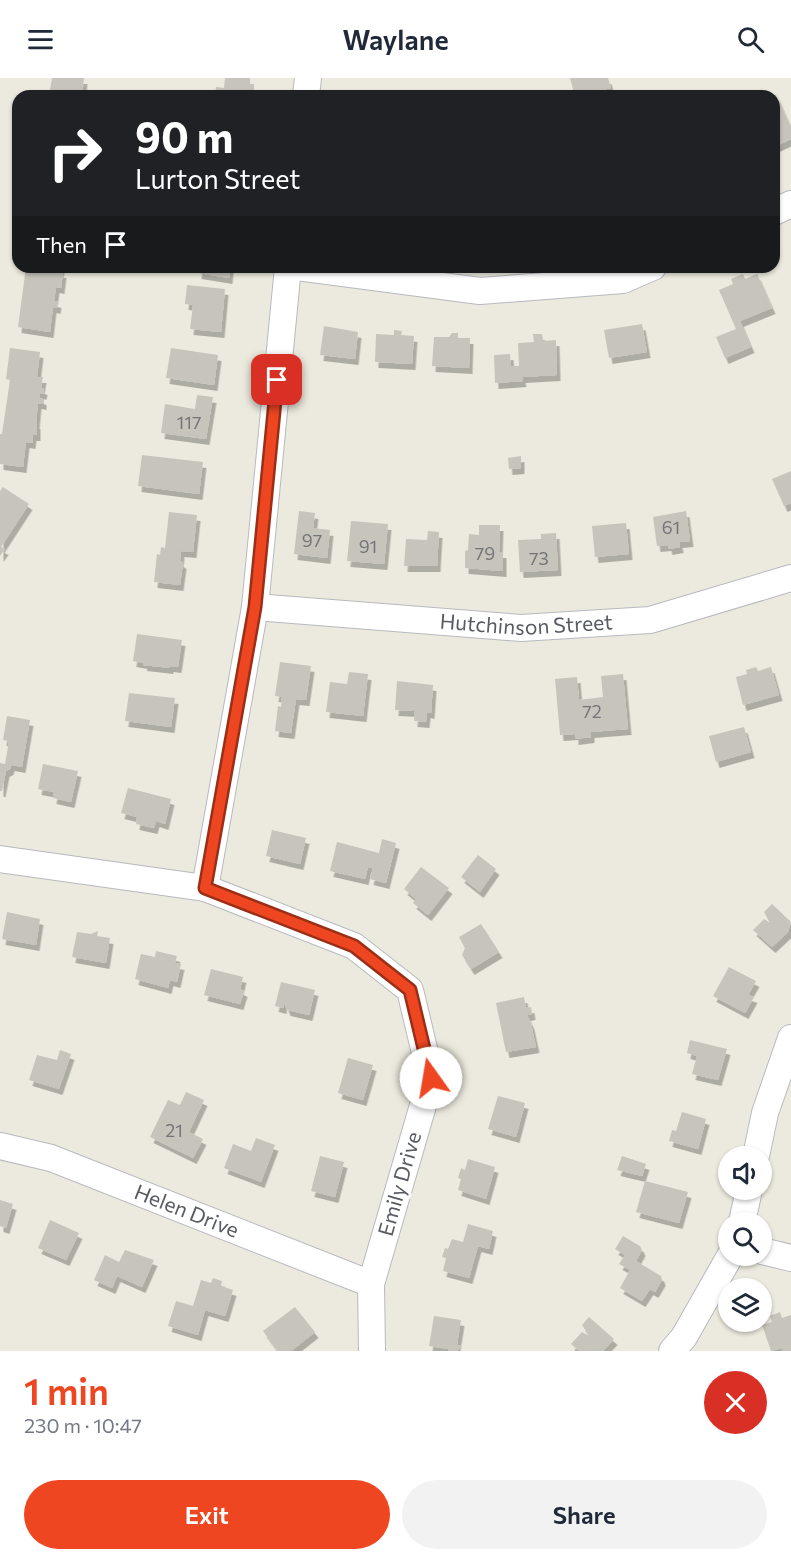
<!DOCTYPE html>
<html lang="en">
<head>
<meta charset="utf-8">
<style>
  :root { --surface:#fff; --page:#f2f2f3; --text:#1f2937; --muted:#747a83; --accent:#ef4622 }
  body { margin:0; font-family:Commissioner,sans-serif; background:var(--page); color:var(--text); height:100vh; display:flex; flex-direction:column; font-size:22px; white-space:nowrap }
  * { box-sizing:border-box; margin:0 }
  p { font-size:20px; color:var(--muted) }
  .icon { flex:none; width:33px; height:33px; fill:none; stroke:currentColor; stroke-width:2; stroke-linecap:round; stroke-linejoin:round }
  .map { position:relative; height:1273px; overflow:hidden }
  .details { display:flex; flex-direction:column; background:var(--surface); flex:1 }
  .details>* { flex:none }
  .guide { position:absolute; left:12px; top:12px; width:768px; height:183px; border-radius:18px; box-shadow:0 2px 4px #0004; background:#202124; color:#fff; overflow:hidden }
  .controls { position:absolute; left:718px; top:1068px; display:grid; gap:12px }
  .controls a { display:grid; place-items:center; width:54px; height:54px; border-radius:50%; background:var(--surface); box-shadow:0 2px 4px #0004; font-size:30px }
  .pin { position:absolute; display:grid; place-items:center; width:51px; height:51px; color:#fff; margin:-26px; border-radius:12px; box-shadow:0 3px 9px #0006 }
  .me { position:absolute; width:66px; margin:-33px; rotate:347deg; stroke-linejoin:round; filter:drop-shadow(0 0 4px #0008) }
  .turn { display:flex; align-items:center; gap:21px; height:126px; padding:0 24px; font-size:27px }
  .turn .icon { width:78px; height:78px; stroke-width:2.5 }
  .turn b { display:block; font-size:42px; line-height:51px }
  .then { display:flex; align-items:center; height:57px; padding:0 24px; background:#0003; gap:12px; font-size:22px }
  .round { display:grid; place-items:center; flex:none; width:63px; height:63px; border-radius:32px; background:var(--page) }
  .summary { display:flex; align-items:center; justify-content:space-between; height:102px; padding:0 24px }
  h1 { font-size:36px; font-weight:600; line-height:45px; color:var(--accent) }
  .primary-button { display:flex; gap:12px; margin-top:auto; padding:12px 24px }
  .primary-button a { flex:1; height:69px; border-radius:36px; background:var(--accent); color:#fff; font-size:24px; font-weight:600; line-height:69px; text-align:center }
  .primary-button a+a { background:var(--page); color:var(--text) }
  header { display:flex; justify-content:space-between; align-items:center; height:78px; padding:0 24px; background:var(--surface); font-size:27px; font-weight:600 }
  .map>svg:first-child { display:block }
</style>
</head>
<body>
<header><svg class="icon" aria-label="menu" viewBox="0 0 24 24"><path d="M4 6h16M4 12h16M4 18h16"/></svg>Waylane<svg class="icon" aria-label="search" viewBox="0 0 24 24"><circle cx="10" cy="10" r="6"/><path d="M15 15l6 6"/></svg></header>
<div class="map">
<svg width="791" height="1273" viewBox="0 0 791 1273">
  <defs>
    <filter id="shadow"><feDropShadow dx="3.5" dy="6" stdDeviation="0" flood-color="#0004"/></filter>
  </defs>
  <rect width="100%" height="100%" fill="#eceade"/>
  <path fill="#c7c4bc" filter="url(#shadow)" d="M52,0H84L82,18H49Z
    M225,0H250V6H254V13H249V18H215L216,9L224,10Z
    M570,0H608L611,10L575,18Z
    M776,17L791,50V61L774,69V18Z
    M26,189H61L60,194H63L61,210L56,209L54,223L58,224L57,230L53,229L50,254L18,249Z
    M199,189H230L229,200L198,195Z
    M743,196L745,201L757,196L772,230L740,243L751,269L725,280L716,259L736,251L719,212L733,206L731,201Z
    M187,207L225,211L221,254L190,251L193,227L185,226Z
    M642,246L647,274L609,280L604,252Z
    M324,248L358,254L355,281L320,277Z
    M394,252L402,253L401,257L414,258L412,286L375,284L376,256L394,257Z
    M452,255H458V260H470L469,290L432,288L434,259H449Z
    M533,256H542L543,263L556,262L557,297L522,299L523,303L495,305L494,277L510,276L511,288H519L518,265L534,264Z
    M10,270L40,274L37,299H43L41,310L44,311L43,316L40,315V320L43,321V326L38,325L36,345H37V357H33L32,365L26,364L23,389L0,386V356H2L10,302L6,301Z
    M171,270L218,277L214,307L166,300Z
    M197,317L213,319L206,361L161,355L165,326L195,331Z
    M142,377L203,384L199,416L138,408Z
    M521,378V390L509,391L508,380Z
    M791,393V425L784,428L772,401Z
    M3,409L29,426L1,469L5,471L0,478V413Z
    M299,433L315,435L313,450L330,452L327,480L294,476Z
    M686,433L690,463L679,464L680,469L669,471L668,467L657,468L653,439Z
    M169,434L197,437L193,474L181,473L180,483L183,485L180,507L154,504L157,476L160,477L161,469L165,470Z
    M351,443L388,446L384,486L347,483Z
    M626,445L629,476L595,479L592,448Z
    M479,447H500L499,474H503V493L465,490V473L468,472L469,456L479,457Z
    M428,453L439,454L437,488H404L406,461L427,462Z
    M556,455L558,492L520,494L518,462L541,461V456Z
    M137,556L182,562L178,589L170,588V590L143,587L144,585L133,583Z
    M280,584L311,588L306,622L296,621L291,655L275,653L278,628L281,629L282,619L275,618Z
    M756,589L758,593L771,589L779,617L743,627L736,599L747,596L746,592Z
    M349,594L368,596L363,638L326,634L330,604L347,606Z
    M623,596L628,651L591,654V659L575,661V656L560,657L555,601L577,599L579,622L603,619L601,598Z
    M397,603L433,607L431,635L427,634L426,644L414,643L415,633L395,632Z
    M129,615L175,620L171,649L125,643Z
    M7,638L30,642L22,689L11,687L10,691L6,693L2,713H0V685L5,686L9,663L3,662Z
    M744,649L751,674L716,684L709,658Z
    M43,686L78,693L71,724L53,720L54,714L38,711Z
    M128,710L171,721L165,746L156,743L154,750L136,746L137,739L121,735Z
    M272,752L306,760L300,786L266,778Z
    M382,761L396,765L386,805L370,801L373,790L368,789L365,801L330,793L337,764L379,775Z
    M478,777L496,791L480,814L461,799Z
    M421,789L449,810L428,837L413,825L416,821L404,811Z
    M772,826L791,844L788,854L772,869L753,852L764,841L770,845L764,834Z
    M7,834L40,841L36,867L2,861Z
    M481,846L499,874L471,891L462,877L465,870L459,859Z
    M98,853L97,858L110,860L106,885L72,879L77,854L91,856Z
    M156,873L177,878L175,885L181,886L177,904L170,902L168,910L135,901L141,876L155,879Z
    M729,889L756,903L748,917L754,919L745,935L713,918Z
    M211,891L243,899L240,911L244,913L240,926L204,917Z
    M281,904L315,912L309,937L287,932L284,924L283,930L275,928Z
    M524,919L526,930L531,929L532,936L527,937L531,946L536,969L506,974L496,925Z
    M690,962L727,971L718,1002L692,996L697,978L687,975Z
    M60,972L71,976L59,1011L29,1002L37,977L57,982Z
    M348,980L373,987L363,1022L338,1015Z
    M186,1014L204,1022L189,1054L203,1061L193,1080L150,1059L168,1022L180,1027Z
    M498,1018L525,1025L516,1059L488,1051Z
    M682,1034L706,1041L698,1071L669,1063L672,1052L676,1053Z
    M256,1060L275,1067L261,1104L224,1090L233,1066L251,1073Z
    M320,1078L344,1084L335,1119L311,1113Z
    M622,1078L646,1086L642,1098L617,1092Z
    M468,1081L495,1089L486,1121L458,1112L461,1101L458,1100L461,1090L465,1092Z
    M645,1103L688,1114L679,1145L636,1134Z
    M0,1122L13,1126L6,1150L0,1148Z
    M50,1142L79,1155L66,1182L38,1170Z
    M468,1146L493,1153L489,1171L478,1168L469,1200L443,1193L446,1180L442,1179L445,1170L448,1171L452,1161L463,1164Z
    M623,1158L640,1168L642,1172L636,1183L661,1198L662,1202L655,1214L650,1211L642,1223L620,1210L630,1192L619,1186L625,1177L615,1171Z
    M125,1172L154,1182L142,1209L117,1198L112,1210L94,1202L105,1177L119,1184Z
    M213,1200L222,1203L221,1208L233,1212L225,1238L205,1232L198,1257L168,1248L176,1223L193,1228L201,1202L211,1205Z
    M295,1229L315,1254L291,1273H278L263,1253Z
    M780,1234L782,1240L791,1237V1273H783L782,1270L771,1273L762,1247L772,1244L770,1238Z
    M434,1238L461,1242L457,1267H462L457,1273H448V1271L429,1268Z
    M589,1239L614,1261L603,1273H579L571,1266L582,1254L589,1258L582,1247Z"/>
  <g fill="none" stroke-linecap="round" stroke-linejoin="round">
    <defs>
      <g id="minor">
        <path d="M306,18L308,0"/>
        <path d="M774,134L791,126"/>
        <path d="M297,189L480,213L623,202L653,189"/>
        <path id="s1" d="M255,529L521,550L650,542L791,500"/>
        <path d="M0,781L205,810L354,868L410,912L431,1000L371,1206L372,1273"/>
        <path d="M205,810L255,529L288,189"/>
        <path id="s2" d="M0,1068L51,1080L371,1206"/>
        <path d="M756,1078L765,1035L791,960"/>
        <path d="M742,1144L749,1112"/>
        <path d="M762,1173L791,1180"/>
        <path d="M672,1273L684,1259L730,1178"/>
      </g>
    </defs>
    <use href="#minor" stroke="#b7b9bf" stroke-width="28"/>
    <use href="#minor" stroke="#fff" stroke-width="26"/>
  </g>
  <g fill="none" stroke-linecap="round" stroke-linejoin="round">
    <defs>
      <path id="route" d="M277,302L255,529L205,810L354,868L410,912L431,1000"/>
    </defs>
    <use href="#route" stroke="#9b2e16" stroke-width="15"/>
    <use href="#route" stroke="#ef4622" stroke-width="10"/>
  </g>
  <g text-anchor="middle" stroke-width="6" stroke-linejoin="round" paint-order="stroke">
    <g font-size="18" fill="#747578">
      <text x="189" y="351">117</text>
      <text x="671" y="456">61</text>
      <text x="312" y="469">97</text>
      <text x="368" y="475">91</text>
      <text x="485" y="482">79</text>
      <text x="539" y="487">73</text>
      <text x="592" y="640">72</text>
      <text x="174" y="1059">21</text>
    </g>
    <g font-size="21" fill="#585b61" stroke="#fff">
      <text dy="7" stroke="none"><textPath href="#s1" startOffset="272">Hutchinson Street</textPath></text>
      <text transform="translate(400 1106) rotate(-74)" y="7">Emily Drive</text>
      <text dy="7" stroke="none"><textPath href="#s2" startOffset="198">Helen Drive</textPath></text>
    </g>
  </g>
</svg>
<div class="controls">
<a><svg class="icon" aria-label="sound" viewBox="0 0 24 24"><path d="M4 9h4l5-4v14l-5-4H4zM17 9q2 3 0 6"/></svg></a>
<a><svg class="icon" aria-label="search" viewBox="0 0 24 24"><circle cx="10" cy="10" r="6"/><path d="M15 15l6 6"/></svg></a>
<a><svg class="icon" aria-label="layers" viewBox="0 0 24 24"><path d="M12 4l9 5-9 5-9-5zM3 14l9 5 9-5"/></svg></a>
</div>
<div class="pin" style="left:277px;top:302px;background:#d93025"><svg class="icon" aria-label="arrive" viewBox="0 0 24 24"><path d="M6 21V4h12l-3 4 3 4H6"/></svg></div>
<svg class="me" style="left:431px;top:1000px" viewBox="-20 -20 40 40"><circle r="19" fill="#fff"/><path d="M0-13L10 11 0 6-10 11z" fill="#ef4622"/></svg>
<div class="guide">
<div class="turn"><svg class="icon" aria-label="right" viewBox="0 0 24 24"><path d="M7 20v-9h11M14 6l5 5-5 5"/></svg><div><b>90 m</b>Lurton Street</div></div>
<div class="then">Then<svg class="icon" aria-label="arrive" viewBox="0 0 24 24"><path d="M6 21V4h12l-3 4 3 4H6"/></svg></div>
</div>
</div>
<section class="details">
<div class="summary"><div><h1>1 min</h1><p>230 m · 10:47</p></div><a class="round" style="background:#d93025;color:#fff"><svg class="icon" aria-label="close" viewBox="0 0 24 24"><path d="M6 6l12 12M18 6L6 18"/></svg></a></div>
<div class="primary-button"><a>Exit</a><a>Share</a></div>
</section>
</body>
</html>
